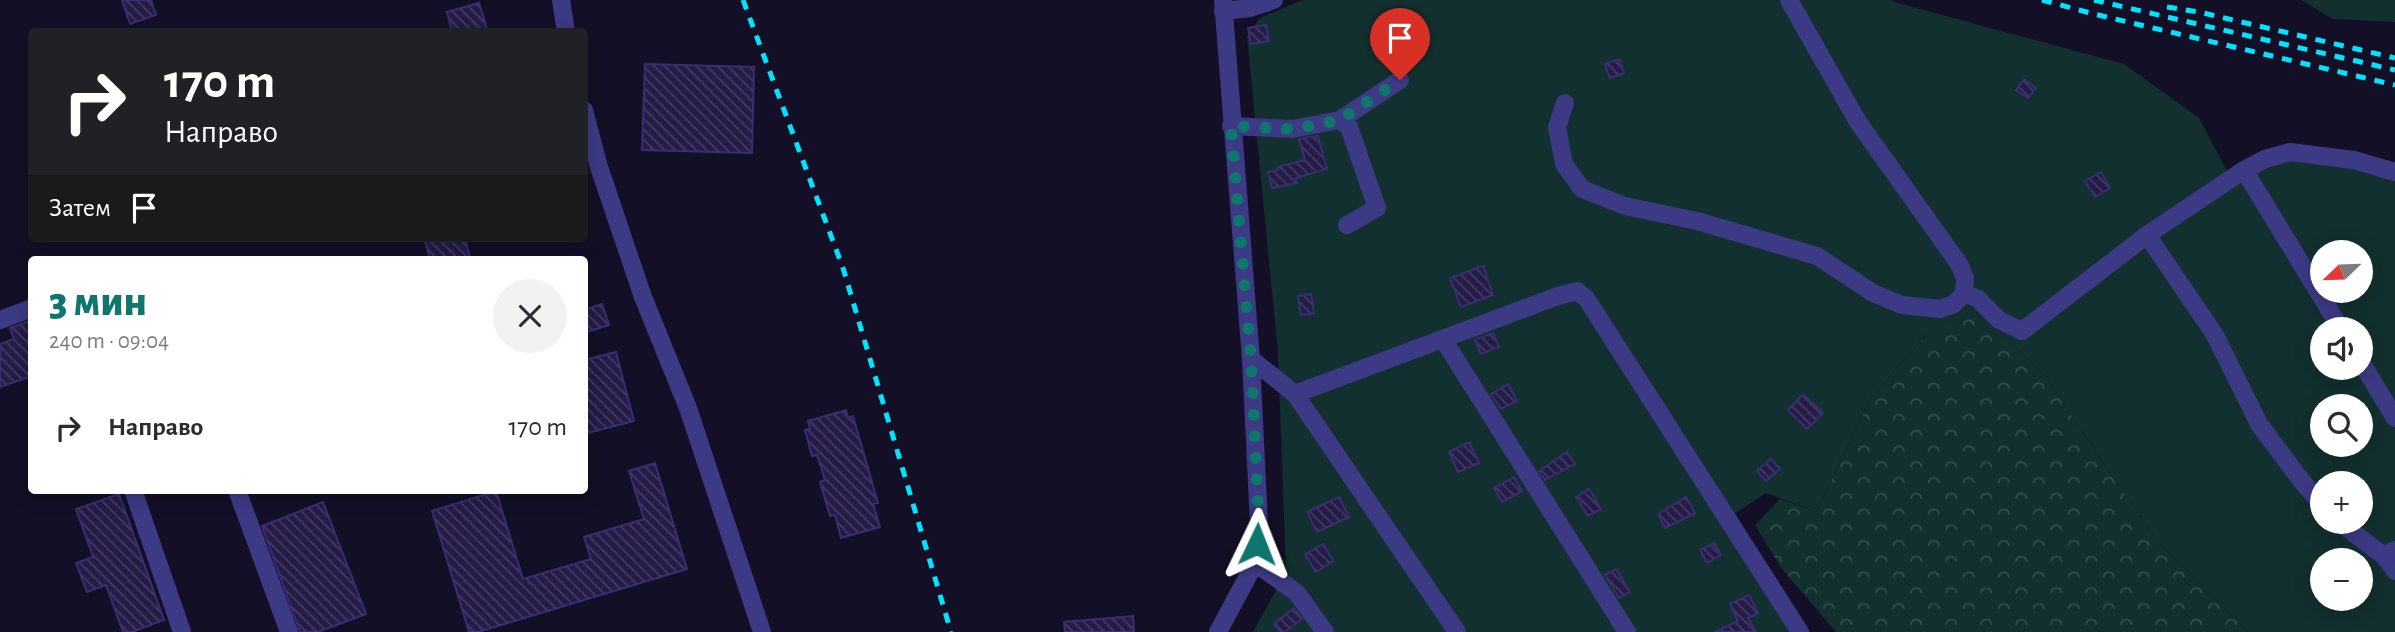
<!DOCTYPE html>
<html lang="ru">
<head>
<meta charset="utf-8">
<style>
  :root { --surface:#fff; --page:#f2f2f3; --text:#2b2b33; --muted:#7c7c81; --accent:#0f766e }
  body { margin:0; font-family:"Alegreya Sans",sans-serif; background:var(--page); color:var(--text); height:100vh; display:flex; flex-direction:column; font-size:26px; white-space:nowrap }
  * { box-sizing:border-box; margin:0 }
  p { font-size:23px; color:var(--muted) }
  .icon { flex:none; width:38px; height:38px; fill:none; stroke:currentColor; stroke-width:2; stroke-linecap:round; stroke-linejoin:round }
  .map { position:relative; flex:1; overflow:hidden }
  .panel { position:absolute; left:28px; top:256px; width:560px; height:238px; display:flex; flex-direction:column; background:var(--surface); border-radius:7px; box-shadow:0 4px 18px #0003 }
  .panel>* { flex:none }
  .top-card { position:absolute; left:28px; top:28px; width:560px; height:214px; border-radius:7px; box-shadow:0 4px 18px #0003; background:#202124; color:#fff; overflow:hidden }
  .needle { width:46px; rotate:247deg }
  .tools { position:absolute; left:2310px; top:240px; display:grid; gap:14px }
  .tools a { display:grid; place-items:center; width:63px; height:63px; border-radius:50%; background:var(--surface); box-shadow:0 4px 18px #0003; font-size:35px }
  .pin { position:absolute; display:grid; place-items:center; width:60px; height:60px; color:#fff; margin:-72px -30px; border-radius:50% 50% 50% 0; rotate:-45deg; box-shadow:0 0 7px #0007 }
  .pin .icon { rotate:45deg }
  .me { position:absolute; width:77px; margin:-38px; rotate:2deg; stroke-linejoin:round; filter:drop-shadow(0 0 5px #0008) }
  .turn { display:flex; align-items:center; gap:24px; height:147px; padding:0 21px; font-size:32px }
  .turn .icon { width:91px; height:91px; stroke-width:2.5 }
  .turn b { display:block; font-size:49px; line-height:60px }
  .then { display:flex; align-items:center; height:66px; padding:0 21px; background:#0003; gap:14px; font-size:26px }
  .round { display:grid; place-items:center; flex:none; width:74px; height:74px; border-radius:37px; background:var(--page) }
  .head { display:flex; align-items:center; justify-content:space-between; height:119px; padding:0 21px }
  h1 { font-size:42px; font-weight:800; line-height:52px; color:var(--accent) }
  ul { padding:0; list-style:none }
  li { display:flex; align-items:center; gap:21px; height:105px; padding:0 21px }
  li div { flex:1 }
  li b { display:block; font-size:26px }
  li em { font-style:normal }
  .map>svg:first-child { display:block }
</style>
</head>
<body>
<div class="map">
<svg width="2395" height="632" viewBox="0 0 2395 632">
  <defs>
    <pattern id="forest-crowns" width="20" height="18" patternUnits="userSpaceOnUse" patternTransform="scale(1.75)"><rect width="20" height="18" fill="#12302f"/><path d="M2 6a3 3 0 1 1 6 0M12 15a3 3 0 1 1 6 0" fill="none" stroke="#344d4e"/></pattern>
    <pattern id="building-back-hatch" width="6" height="6" patternUnits="userSpaceOnUse" patternTransform="scale(1.75)"><rect width="6" height="6" fill="#241b47"/><path d="M-1 5l2 2M0 0l6 6M5-1l2 2" fill="none" stroke="#433b63"/></pattern>
  </defs>
  <rect width="100%" height="100%" fill="#130f26"/>
  <path fill="url(#forest-crowns)" d="M1974,303L2046,378L2157,541L2249,632H1836L1781,568L1755,525L1780,499L1816,512L1871,398L1926,335Z"/>
  <path fill="#12302f" fill-rule="evenodd" d="M1302,0H1893L1894,2L2124,64L2199,118L2234,184L2282,158L2353,168L2395,179V632H2249L2157,541L2046,378L1974,303L1926,335L1871,398L1816,512L1766,493L1734,514L1809,632H1253L1286,572L1278,353L1247,36L1260,18ZM2322,252H2361V290H2322ZM2322,329H2361V368H2322ZM2322,406H2361V444H2322ZM2322,483H2361V522H2322ZM2322,560H2361V598H2322Z
    M2301,0H2395V22L2333,19Z"/>
  <path fill="url(#building-back-hatch)" stroke="#3b2d73" stroke-width="2" d="M122,0H151L156,15L130,24Z
    M479,3L488,32H452L447,12Z
    M1266,25L1269,41L1251,44L1248,28Z
    M1619,59L1624,73L1610,78L1605,64Z
    M645,64L754,67L752,153L642,150Z
    M2024,79L2036,88L2028,98L2016,90Z
    M1318,136L1327,169L1296,178L1297,183L1272,188L1268,172L1278,170V167L1305,160L1299,139Z
    M2101,172L2110,188L2095,197L2085,181Z
    M424,238H465L470,259H430Z
    M1483,266L1493,295L1461,307L1450,278Z
    M1311,294L1314,313L1301,315L1298,296Z
    M602,304L609,325L584,333V310Z
    M32,320V376L0,387V344L14,339L10,328Z
    M1493,333L1499,347L1481,354L1475,340Z
    M616,352L634,421L584,434V360Z
    M1508,384L1517,401L1501,409L1491,394Z
    M1803,394L1823,413L1807,429L1788,410Z
    M846,410L848,418L853,416L878,503L873,504L880,527L841,538L835,515L830,516L820,482L825,480L817,455L812,456L805,430L810,429L808,421Z
    M1469,442L1479,463L1458,472L1449,452Z
    M1567,452L1575,464L1545,480L1539,471Z
    M1771,459L1780,469L1766,481L1757,471Z
    M655,463L687,569L478,632H469L432,511L496,491L523,579L591,559L584,537L644,519L629,471Z
    M1514,477L1522,491L1502,502L1494,488Z
    M1589,489L1601,509L1588,516L1576,497Z
    M119,494L164,620L132,632H123L106,585L87,592L76,563L93,557L76,509Z
    M1339,497L1349,517L1317,532L1307,512Z
    M1686,497L1695,513L1665,528L1658,514Z
    M323,502L366,614L318,632H300L262,526Z
    M1714,543L1721,555L1707,563L1700,550Z
    M1323,544L1333,561L1316,572L1305,554Z
    M1616,569L1630,592L1619,598L1605,575Z
    M1749,595L1758,613L1748,618L1756,632H1715L1738,621L1730,604Z
    M1294,608L1302,619L1285,632H1281L1274,624Z
    M1133,616L1134,632H1065L1064,622Z"/>
  <g fill="none" stroke-linecap="round" stroke-linejoin="round">
    <path stroke="#3d3a85" stroke-width="18" d="M561,0L566,32
      M1223,11L1250,8L1274,0
      M1565,103L1557,127L1564,164L1582,189L1625,206L1697,221L1817,256L1873,293L1902,305L1940,309L1954,304L1964,293L1965,278L1959,264L1858,122L1789,0
      M584,110L599,167L643,297L688,408L762,632
      M1340,120L1400,80
      M1231,126L1292,129L1340,120L1349,127L1377,208L1347,225
      M2244,170L2341,329
      M2147,235L2215,335L2259,424L2304,484L2322,504
      M1964,293L1978,299L1999,320L2022,331L2147,235L2244,170L2265,159L2290,152L2354,160L2395,172
      M0,320L32,308
      M1443,339L1627,632
      M1251,359L1295,394L1558,296L1577,291L1586,298L1800,632
      M2361,362L2395,418
      M1295,394L1457,632
      M133,490L182,632
      M237,490L289,632
      M2339,522L2384,556L2395,550
      M2384,556L2395,571
      M1255,563L1297,593L1325,632
      M1218,632L1255,563L1259,525L1251,359L1223,0"/>
    <path stroke="#00e5ff" stroke-width="5" stroke-dasharray="10 9" stroke-linecap="butt" d="M743,0L843,268L951,632
      M2042,0L2094,14L2395,85
      M2094,0L2395,70
      M2167,7L2199,12L2395,58"/>
  </g>
  <g fill="none" stroke-linecap="round" stroke-linejoin="round">
    <path stroke="#0f766e" stroke-width="12" stroke-dasharray="0 21.6" d="M1257,544L1259,525L1251,359L1231,126L1292,129L1340,120L1400,80"/>
  </g>
</svg>
<div class="tools">
<a><svg class="needle" viewBox="-14 -14 28 28"><path d="M0-13l5 13h-10z" fill="#e53935"/><path d="M0 13l5-13h-10z" fill="#7c7c81"/></svg></a>
<a><svg class="icon" aria-label="sound" viewBox="0 0 24 24"><path d="M4 9h4l5-4v14l-5-4H4zM17 9q2 3 0 6"/></svg></a>
<a><svg class="icon" aria-label="search" viewBox="0 0 24 24"><circle cx="10" cy="10" r="6"/><path d="M15 15l6 6"/></svg></a>
<a>+</a>
<a>−</a>
</div>
<div class="pin" style="left:1400px;top:80px;background:#d93025"><svg class="icon" aria-label="arrive" viewBox="0 0 24 24"><path d="M6 21V4h12l-3 4 3 4H6"/></svg></div>
<svg class="me" style="left:1257px;top:544px" viewBox="-20 -20 40 40"><path d="M0-17L14 15 0 8-14 15z" fill="#0f766e" stroke="#fff" stroke-width="4"/></svg>
<div class="top-card">
<div class="turn"><svg class="icon" aria-label="right" viewBox="0 0 24 24"><path d="M7 20v-9h11M14 6l5 5-5 5"/></svg><div><b>170 m</b>Направо</div></div>
<div class="then">Затем<svg class="icon" aria-label="arrive" viewBox="0 0 24 24"><path d="M6 21V4h12l-3 4 3 4H6"/></svg></div>
</div>
<section class="panel">
<div class="head"><div><h1>3 мин</h1><p>240 m · 09:04</p></div><a class="round"><svg class="icon" aria-label="close" viewBox="0 0 24 24"><path d="M6 6l12 12M18 6L6 18"/></svg></a></div>
<ul>
<li><svg class="icon" aria-label="right" viewBox="0 0 24 24"><path d="M7 20v-9h11M14 6l5 5-5 5"/></svg><div><b>Направо</b></div><em>170 m</em></li>
</ul>
</section>
</div>
</body>
</html>
